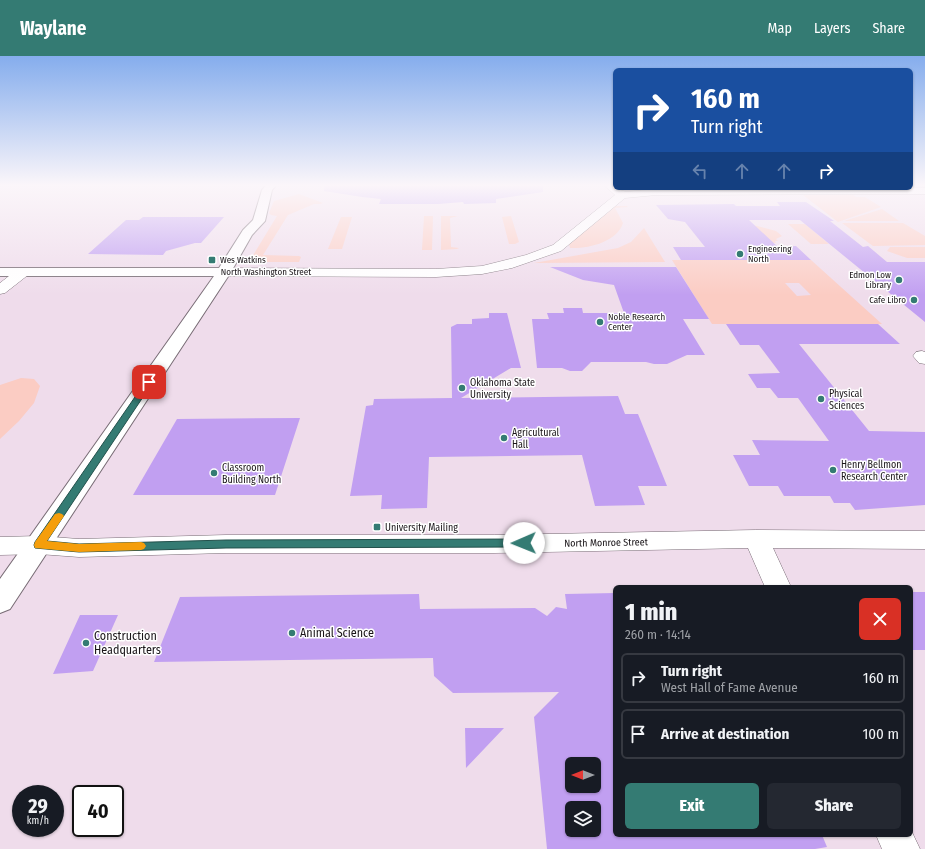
<!DOCTYPE html>
<html lang="en">
<head>
<meta charset="utf-8">
<style>
  :root { --surface:#171b24; --page:#242831; --text:#f1f3f6; --muted:#9ea1a6; --line:#363941; --accent:#347b73 }
  body { margin:0; font-family:"Fira Sans Condensed",sans-serif; background:var(--page); color:var(--text); height:100vh; display:flex; flex-direction:column; font-size:15px; white-space:nowrap }
  * { box-sizing:border-box; margin:0 }
  p { font-size:13px; color:var(--muted) }
  .icon { flex:none; width:22px; height:22px; fill:none; stroke:currentColor; stroke-width:2; stroke-linecap:round; stroke-linejoin:round }
  .map { position:relative; flex:1; overflow:hidden }
  .side { position:absolute; left:613px; top:529px; width:300px; height:252px; display:flex; flex-direction:column; background:var(--surface); border-radius:6px; box-shadow:0 1px 3px #0004 }
  .side>* { flex:none }
  .top-card { position:absolute; left:613px; top:12px; width:300px; height:122px; border-radius:6px; box-shadow:0 1px 3px #0004; background:#1a4fa0; color:#fff; overflow:hidden }
  .needle { width:26px; rotate:270deg }
  .buttons { position:absolute; left:565px; top:701px; display:grid; gap:8px }
  .buttons a { display:grid; place-items:center; width:36px; height:36px; border-radius:6px; background:var(--surface); box-shadow:0 1px 3px #0004; font-size:20px }
  .speed { position:absolute; left:12px; top:729px; display:flex; gap:8px; font-size:20px; font-weight:700; text-align:center }
  .speed>* { display:grid; place-content:center; width:52px; height:52px; border-radius:50%; background:var(--surface); box-shadow:0 1px 3px #0004; line-height:1 }
  .speed small { font-size:10px; font-weight:400 }
  .speed .limit { border:2px solid #111; border-radius:6px; background:#fff; color:#111 }
  .pin { position:absolute; display:grid; place-items:center; width:34px; height:34px; color:#fff; margin:-17px; border-radius:8px; box-shadow:0 2px 6px #0006 }
  .me { position:absolute; width:44px; margin:-22px; rotate:269deg; stroke-linejoin:round; filter:drop-shadow(0 0 3px #0008) }
  .turn { display:flex; align-items:center; gap:14px; height:84px; padding:0 12px; font-size:18px }
  .turn .icon { width:52px; height:52px; stroke-width:2.5 }
  .turn b { display:block; font-size:28px; line-height:34px }
  .lanes { display:flex; align-items:center; height:38px; padding:0 12px; background:#0003; justify-content:center; gap:20px; direction:ltr }
  .lanes .off { opacity:.35 }
  .round { display:grid; place-items:center; flex:none; width:42px; height:42px; border-radius:6px; background:var(--page) }
  .summary { display:flex; align-items:center; justify-content:space-between; height:68px; padding:0 12px }
  h1 { font-size:24px; font-weight:800; line-height:30px }
  .action { display:flex; gap:8px; margin-top:auto; padding:8px 12px }
  .action a { flex:1; height:46px; border-radius:6px; background:var(--accent); color:#fff; font-size:16px; font-weight:800; line-height:46px; text-align:center }
  .action a+a { background:var(--page); color:var(--text) }
  ul { padding:0; list-style:none }
  li { display:flex; align-items:center; gap:12px; height:50px; margin:0 8px 6px; padding:0 4px; border:2px solid var(--line); border-radius:6px }
  li div { flex:1 }
  li b { display:block; font-size:15px }
  li em { font-style:normal }
  header { display:flex; align-items:center; gap:24px; box-sizing:border-box; height:56px; padding:0 20px; background:var(--accent); color:#fff }
  header strong { font-size:19px }
  nav { display:flex; gap:22px; margin-inline-start:auto; font-size:14px }
  .map>svg:first-child { display:block }
</style>
</head>
<body>
<header>
<strong>Waylane</strong>
<nav><a>Map</a><a>Layers</a><a>Share</a></nav>
</header>
<div class="map">
<svg width="925" height="793" viewBox="0 0 925 793">
  <rect width="100%" height="100%" fill="#f7eaf4"/>
  <path fill="#efdceb" fill-rule="evenodd" d="M0,128H615V132H911V128H925V793H0ZM615,531H911V779H615ZM572,708H594V730H572ZM21,738H55V772H21ZM81,738H115V772H81ZM572,752H594V774H572Z"/>
  <path fill="#fbccc3" fill-rule="evenodd" d="M299,138L323,147L320,148H314L288,159L263,199L299,200L301,201L299,206H249L277,160L271,159L269,157L274,145Z
    M852,138L856,141H865L881,151L838,166L803,139Z
    M615,150H627L628,151L615,152L623,167C617,186 588,193 570,192L569,188Z
    M882,153L899,165H844Z
    M424,160H433L432,194H422Z
    M441,160H458L450,162L451,191L459,192L457,193L441,194Z
    M511,160L519,186L515,188H509L502,161Z
    M341,161H352L342,193H328Z
    M842,167H903L925,180V189L873,190Z
    M788,168H805L829,188H811Z
    M753,169L776,175L782,180L776,183L778,185H775L776,187H772Z
    M644,172L665,206L534,207L618,192L631,186Z
    M890,191H925V202H907L887,195Z
    M672,204H811L882,268H712ZM785,227H799L811,239L797,240Z
    M21,322L34,323L40,330L34,347L19,365L0,383V329Z"/>
  <path fill="#c19ff1" fill-rule="evenodd" d="M325,128H543V136L496,143V147L464,148L463,146L438,148H379L381,143L362,141L324,135Z
    M777,146H806L834,165H830L863,191L868,190L887,206H925V266L800,164H749L778,191L796,190L811,204H681L673,191H705L685,166L668,163L656,149L734,148L736,150H780Z
    M143,161H224L201,187H195L166,195L163,199L88,198L126,164H139Z
    M550,211H676L709,263H683L705,299H687L667,308H654L646,306H591L582,315H570L562,312H537L532,263H549L547,257H564L563,252H582L583,257H624L614,229L583,224Z
    M489,257H507L521,312H511L461,342L618,340L625,358H638L667,430H638L645,449L595,450L582,399L429,401L427,452L381,453L382,439L350,440L366,350L373,349L374,343L452,342L451,271L457,268H472V263L489,262Z
    M726,268H878L900,288H799L869,375L925,376V449L855,454L850,447H834L830,440H784L778,430H749L733,399H760L752,384L829,385L798,342H778L770,332H757L748,318L780,317L759,289H740Z
    M300,362L275,439H133L177,363Z
    M911,536H925V594H911Z
    M615,537V779H822L827,791L815,793H547L534,661L559,636L453,637L434,620L433,602L154,606L180,541L419,538L420,553L535,552L547,560L556,551L567,553L565,538ZM572,708H594V730H572ZM572,752H594V774H572Z
    M80,559H118L93,615L53,618Z
    M465,672H504L466,712Z"/>
  <g fill="none" stroke-linecap="round" stroke-linejoin="round">
    <defs>
      <path id="minor" d="M611,128L615,129V132L626,136L656,133L925,132V138L656,139L625,142L561,195L512,212L482,218L436,221L224,220L219,219L217,216L219,213L224,212L436,213L482,210L526,199L553,189L615,139L606,131Z
        M23,212L28,213L30,216L28,219L5,237L0,238V227L18,213Z
        M922,295L925,296V308L919,307L913,300L916,296Z
        M756,474L925,475V493L773,492L791,531H765L748,492L494,497H226L79,501L39,498L0,499V481L39,480L79,483L226,479H494Z
        M911,774L920,793H882L876,779H911Z"/>
      <path id="major" d="M267,128H277L272,134L265,165L252,179L231,216L10,553L0,557V523L214,220H0V212H219L243,174L253,164L262,134Z"/>
    </defs>
    <use href="#minor" stroke="#786c75" stroke-width="1"/>
    <use href="#major" stroke="#786c75" stroke-width="2"/>
    <use href="#minor" fill="#fff" fill-rule="evenodd"/>
    <use href="#major" fill="#fff" fill-rule="evenodd"/>
  </g>
  <linearGradient id="sky" x2="0" y2="1"><stop stop-color="#85aded"/><stop offset="0.54" stop-color="#fbf6fa"/><stop offset="1" stop-color="#fbf6fa" stop-opacity="0"/></linearGradient>
  <rect width="925" height="239" fill="url(#sky)"/>
  <path fill="#347b73" stroke="#22504b" d="M149,324L153,326L47,485L79,488L226,484L524,483L528,484L529,487L528,490L524,491L226,492L79,496L35,492L34,489L35,486L146,325Z"/>
  <path fill="#f59e0b" d="M59,457L62,458L64,460L47,485L79,488L141,486L144,487L146,490L144,493L141,494L79,496L35,492L34,489L35,486L55,458Z"/>
  <g fill="#347b73" stroke="#fff" stroke-width="1.5">
    <circle cx="740" cy="198" r="4"/>
    <rect x="208" y="200" width="8" height="8" rx="2"/>
    <circle cx="899" cy="224" r="4"/>
    <circle cx="914" cy="244" r="4"/>
    <circle cx="600" cy="266" r="4"/>
    <circle cx="462" cy="332" r="4"/>
    <circle cx="821" cy="343" r="4"/>
    <circle cx="504" cy="382" r="4"/>
    <circle cx="833" cy="414" r="4"/>
    <circle cx="214" cy="417" r="4"/>
    <rect x="373" y="467" width="8" height="8" rx="2"/>
    <circle cx="292" cy="577" r="4"/>
    <circle cx="86" cy="587" r="4"/>
  </g>
  <g text-anchor="middle" stroke-width="3" stroke-linejoin="round" paint-order="stroke">
    <g font-size="9" fill="#1a1519" stroke="#fff" text-anchor="start">
      <text x="748" y="196">Engineering<tspan x="748" dy="10">North</tspan></text>
      <text x="220" y="207">Wes Watkins</text>
      <text x="891" y="222" text-anchor="end">Edmon Low<tspan x="891" dy="10">Library</tspan></text>
      <text x="906" y="247" text-anchor="end">Cafe Libro</text>
      <text x="608" y="264">Noble Research<tspan x="608" dy="10">Center</tspan></text>
    </g>
    <g font-size="9" fill="#1a1519" stroke="#fff">
      <text x="266" y="219">North Washington Street</text>
    </g>
    <g font-size="10" fill="#1a1519" stroke="#fff" text-anchor="start">
      <text x="470" y="330">Oklahoma State<tspan x="470" dy="12">University</tspan></text>
      <text x="829" y="341">Physical<tspan x="829" dy="12">Sciences</tspan></text>
      <text x="512" y="380">Agricultural<tspan x="512" dy="12">Hall</tspan></text>
      <text x="841" y="412">Henry Bellmon<tspan x="841" dy="12">Research Center</tspan></text>
      <text x="222" y="415">Classroom<tspan x="222" dy="12">Building North</tspan></text>
      <text x="385" y="475">University Mailing</text>
    </g>
    <g font-size="10" fill="#1a1519" stroke="#fff">
      <text transform="translate(606 486) rotate(-1)" y="4">North Monroe Street</text>
    </g>
    <g font-size="12" fill="#1a1519" stroke="#fff" text-anchor="start">
      <text x="300" y="581">Animal Science</text>
      <text x="94" y="584">Construction<tspan x="94" dy="14">Headquarters</tspan></text>
    </g>
  </g>
</svg>
<div class="buttons">
<a><svg class="needle" viewBox="-14 -14 28 28"><path d="M0-13l5 13h-10z" fill="#e53935"/><path d="M0 13l5-13h-10z" fill="#9ea1a6"/></svg></a>
<a><svg class="icon" aria-label="layers" viewBox="0 0 24 24"><path d="M12 4l9 5-9 5-9-5zM3 14l9 5 9-5"/></svg></a>
</div>
<div class="speed"><div>29<small>km/h</small></div><div class="limit">40</div></div>
<div class="pin" style="left:149px;top:326px;background:#d93025"><svg class="icon" aria-label="arrive" viewBox="0 0 24 24"><path d="M6 21V4h12l-3 4 3 4H6"/></svg></div>
<svg class="me" style="left:524px;top:487px" viewBox="-20 -20 40 40"><circle r="19" fill="#fff"/><path d="M0-13L10 11 0 6-10 11z" fill="#347b73"/></svg>
<div class="top-card">
<div class="turn"><svg class="icon" aria-label="right" viewBox="0 0 24 24"><path d="M7 20v-9h11M14 6l5 5-5 5"/></svg><div><b>160 m</b>Turn right</div></div>
<div class="lanes"><svg class="icon off" aria-label="left" viewBox="0 0 24 24"><path d="M17 20v-9H6M10 6l-5 5 5 5"/></svg><svg class="icon off" aria-label="ahead" viewBox="0 0 24 24"><path d="M12 20V5M6 11l6-6 6 6"/></svg><svg class="icon off" aria-label="ahead" viewBox="0 0 24 24"><path d="M12 20V5M6 11l6-6 6 6"/></svg><svg class="icon" aria-label="right" viewBox="0 0 24 24"><path d="M7 20v-9h11M14 6l5 5-5 5"/></svg></div>
</div>
<section class="side">
<div class="summary"><div><h1>1 min</h1><p>260 m · 14:14</p></div><a class="round" style="background:#d93025;color:#fff"><svg class="icon" aria-label="close" viewBox="0 0 24 24"><path d="M6 6l12 12M18 6L6 18"/></svg></a></div>
<ul>
<li><svg class="icon" aria-label="right" viewBox="0 0 24 24"><path d="M7 20v-9h11M14 6l5 5-5 5"/></svg><div><b>Turn right</b><p>West Hall of Fame Avenue</p></div><em>160 m</em></li>
<li><svg class="icon" aria-label="arrive" viewBox="0 0 24 24"><path d="M6 21V4h12l-3 4 3 4H6"/></svg><div><b>Arrive at destination</b></div><em>100 m</em></li>
</ul>
<div class="action"><a>Exit</a><a>Share</a></div>
</section>
</div>
</body>
</html>
